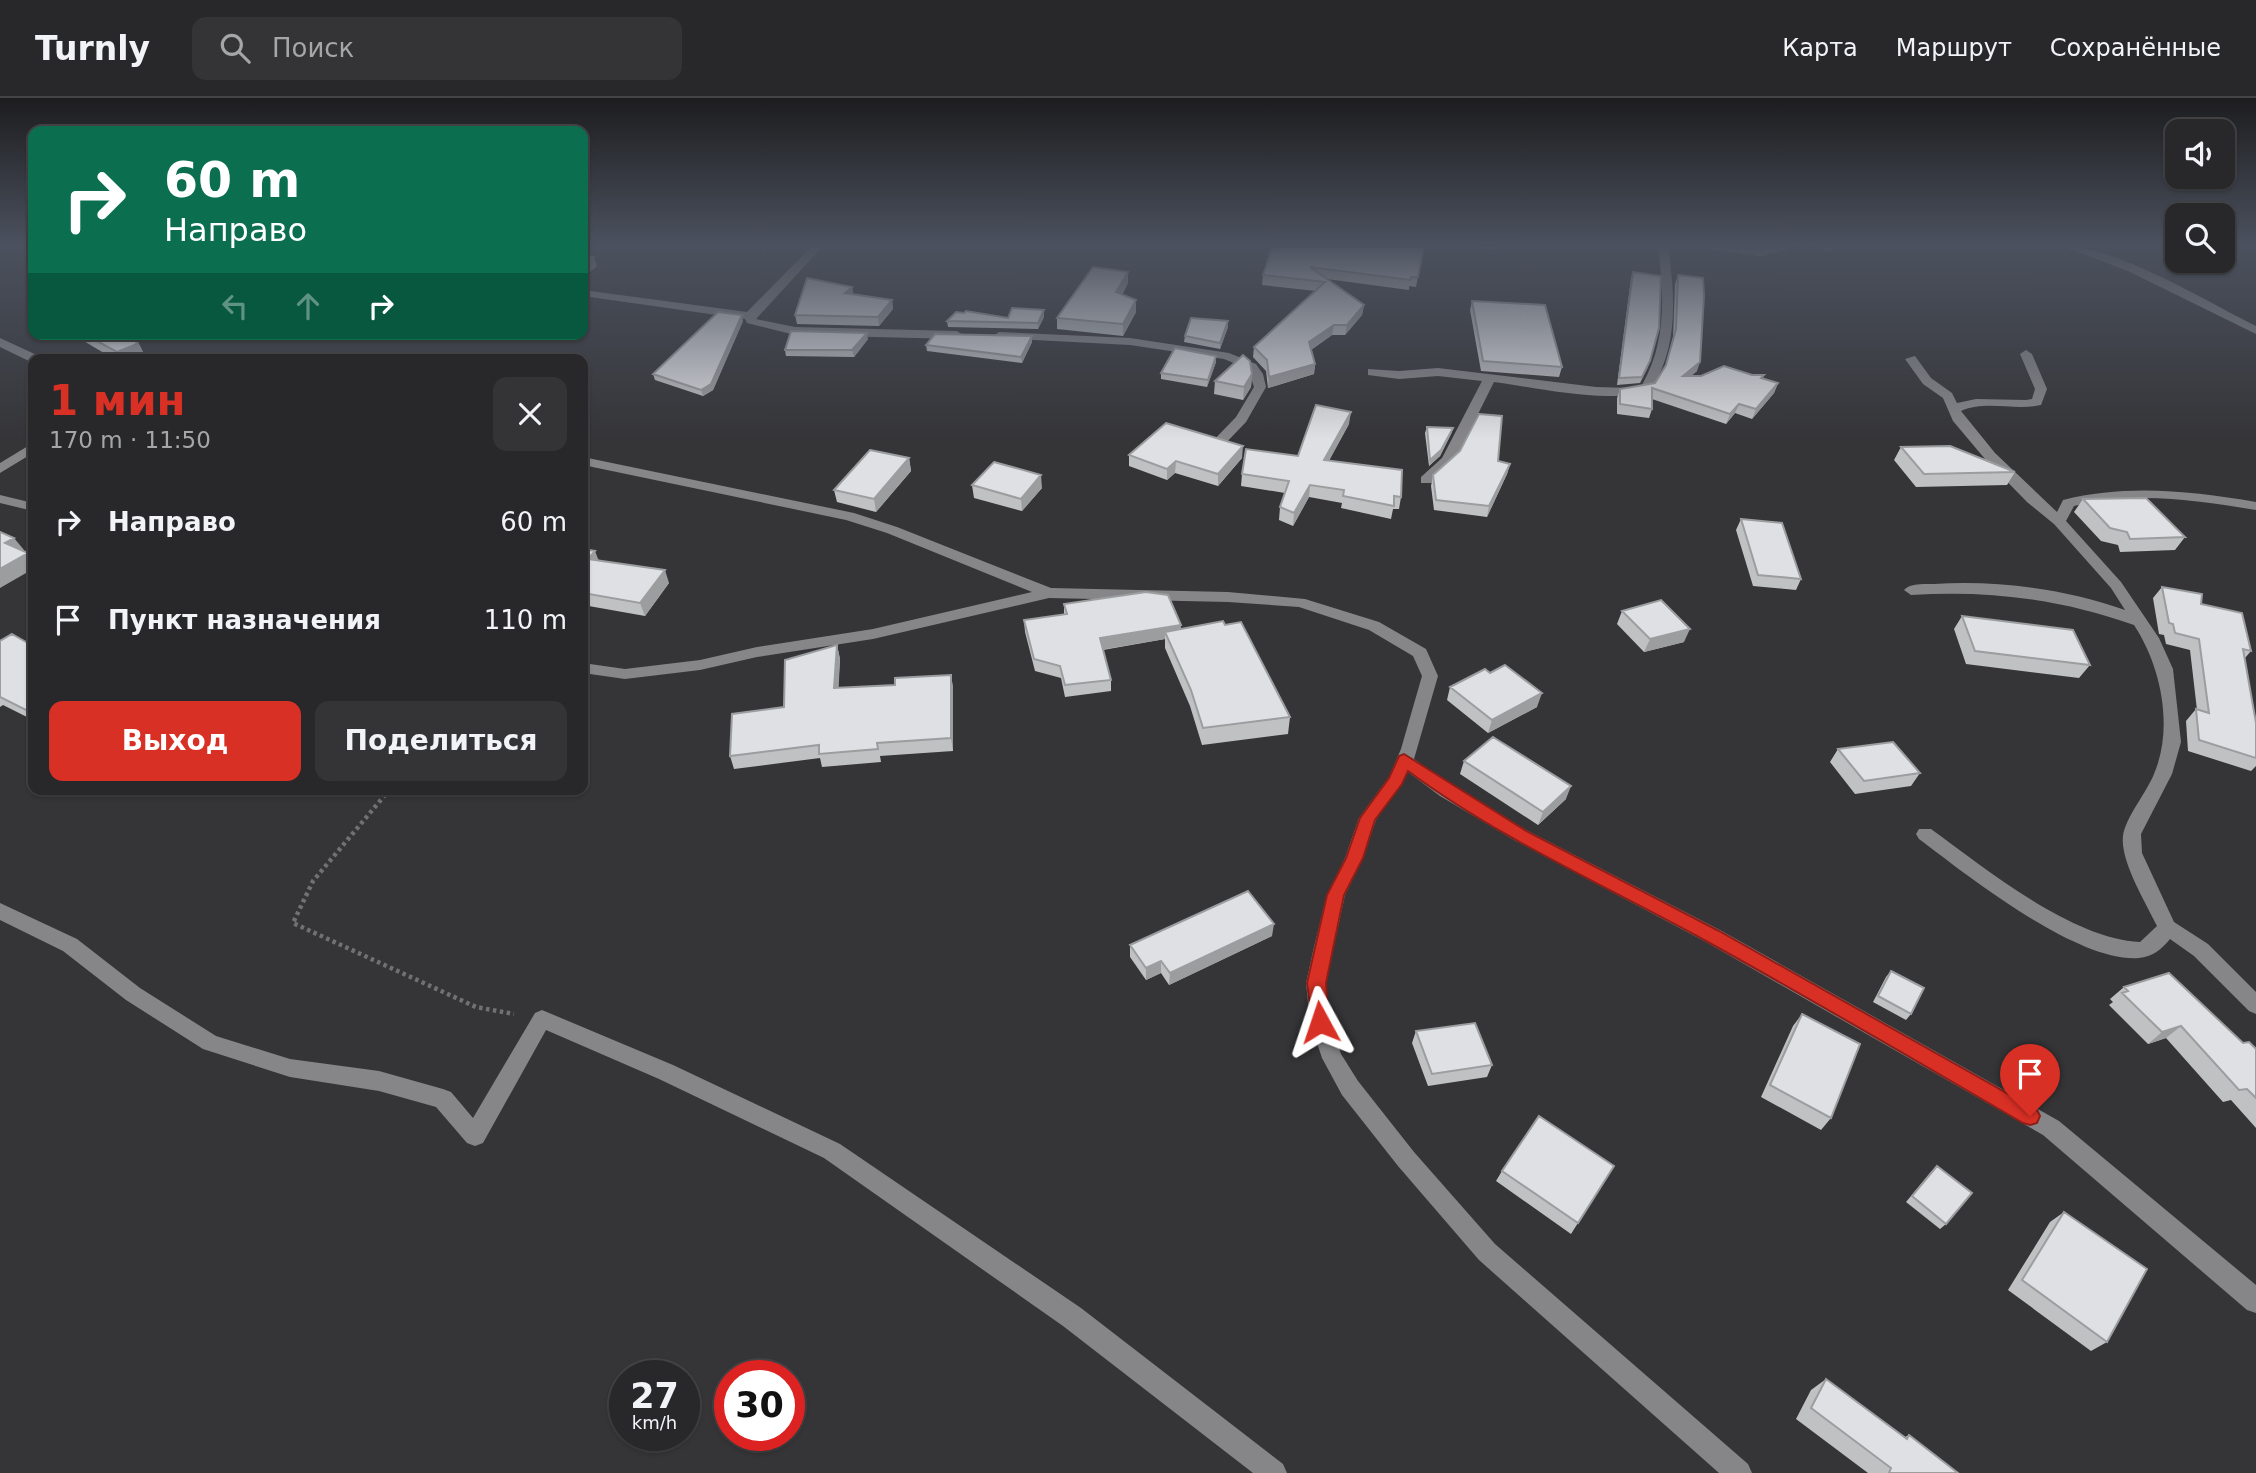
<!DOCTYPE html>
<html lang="ru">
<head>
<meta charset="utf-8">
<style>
  :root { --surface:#28282a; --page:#343436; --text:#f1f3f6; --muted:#a5a6a8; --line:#444447; --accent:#d93025 }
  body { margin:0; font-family:"DejaVu Sans",sans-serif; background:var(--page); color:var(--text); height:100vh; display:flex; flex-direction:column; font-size:26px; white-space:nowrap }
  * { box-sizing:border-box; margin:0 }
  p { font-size:23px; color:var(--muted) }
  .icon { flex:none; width:38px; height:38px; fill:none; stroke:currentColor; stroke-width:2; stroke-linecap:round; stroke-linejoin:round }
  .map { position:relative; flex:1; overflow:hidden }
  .sheet { position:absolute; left:28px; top:256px; width:560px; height:441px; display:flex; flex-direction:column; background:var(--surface); border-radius:14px; box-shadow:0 2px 5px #0004,0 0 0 2px var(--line) }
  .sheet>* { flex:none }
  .banner { position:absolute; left:28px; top:28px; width:560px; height:214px; border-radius:14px; box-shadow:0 2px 5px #0004,0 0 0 2px var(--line); background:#0b6e4f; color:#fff; overflow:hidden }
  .tools { position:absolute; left:2165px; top:21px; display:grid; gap:14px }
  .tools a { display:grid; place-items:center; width:70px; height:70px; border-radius:14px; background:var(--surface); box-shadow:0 2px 5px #0004,0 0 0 2px var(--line); font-size:35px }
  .speed { position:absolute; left:609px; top:1262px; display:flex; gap:14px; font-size:35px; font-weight:700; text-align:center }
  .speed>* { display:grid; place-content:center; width:91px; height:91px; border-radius:50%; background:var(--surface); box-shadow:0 2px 5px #0004,0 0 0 2px var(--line); line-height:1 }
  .speed small { font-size:18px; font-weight:400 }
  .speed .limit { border:10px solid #d22; background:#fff; color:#111 }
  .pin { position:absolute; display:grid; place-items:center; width:60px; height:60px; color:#fff; margin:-72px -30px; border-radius:50% 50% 50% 0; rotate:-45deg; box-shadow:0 0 7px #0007 }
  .pin .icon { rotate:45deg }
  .me { position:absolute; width:77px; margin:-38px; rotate:355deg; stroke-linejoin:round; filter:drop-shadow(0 0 5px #0008) }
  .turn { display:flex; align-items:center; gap:24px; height:147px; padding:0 21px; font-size:32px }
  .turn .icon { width:91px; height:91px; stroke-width:2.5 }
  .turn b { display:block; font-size:49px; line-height:60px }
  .lanes { display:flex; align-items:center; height:66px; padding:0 21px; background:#0003; justify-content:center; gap:35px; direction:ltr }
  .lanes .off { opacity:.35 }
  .round { display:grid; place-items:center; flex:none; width:74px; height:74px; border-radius:14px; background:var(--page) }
  .summary { display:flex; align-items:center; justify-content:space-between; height:119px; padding:0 21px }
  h1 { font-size:42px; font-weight:700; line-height:52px; color:var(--accent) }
  .cta { display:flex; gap:14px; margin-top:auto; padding:14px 21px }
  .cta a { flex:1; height:80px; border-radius:14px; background:var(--accent); color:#fff; font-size:28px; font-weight:700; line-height:80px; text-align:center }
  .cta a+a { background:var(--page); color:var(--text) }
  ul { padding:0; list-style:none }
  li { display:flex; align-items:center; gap:21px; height:98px; padding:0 21px }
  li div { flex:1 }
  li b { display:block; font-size:26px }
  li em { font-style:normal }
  header { display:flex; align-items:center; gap:42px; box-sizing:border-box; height:98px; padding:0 35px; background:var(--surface); border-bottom:2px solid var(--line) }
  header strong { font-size:33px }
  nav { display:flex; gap:38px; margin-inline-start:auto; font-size:24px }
  .search { width:490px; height:63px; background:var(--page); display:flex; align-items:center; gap:18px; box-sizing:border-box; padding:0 24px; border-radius:14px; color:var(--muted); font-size:26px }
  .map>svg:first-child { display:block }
</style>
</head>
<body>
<header>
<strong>Turnly</strong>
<div class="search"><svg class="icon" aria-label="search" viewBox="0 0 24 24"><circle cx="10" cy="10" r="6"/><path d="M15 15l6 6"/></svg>Поиск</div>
<nav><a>Карта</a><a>Маршрут</a><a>Сохранённые</a></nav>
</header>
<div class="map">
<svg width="2256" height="1375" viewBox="0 0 2256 1375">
  <rect width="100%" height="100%" fill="#353538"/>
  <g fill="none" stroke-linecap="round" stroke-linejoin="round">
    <path stroke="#717174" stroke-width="4.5" stroke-dasharray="3.5 3.5" stroke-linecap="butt" d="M390,691L313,783L293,825L476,909L514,916"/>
    <path fill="#868689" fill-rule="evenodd" d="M812,148H823L756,221L795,229L957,233L963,237L957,241L795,237L747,225L745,221L583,198V192L747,214Z
      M1658,148H1668C1675,198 1679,247 1651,292C1608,307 1540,290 1494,284L1455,362L1431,385H1421V379L1442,360L1482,283L1438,278L1399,281L1368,277V271L1399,273L1438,270L1596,289L1632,290L1642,287C1667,243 1664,197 1658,148Z
      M1687,148L1761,152L1799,148L1761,158Z
      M1811,148H1832L1834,151L1829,154Z
      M2062,148C2117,148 2205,203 2256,228V236L2128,173Z
      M999,234L1130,240L1229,255L1256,266L1263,276L1266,289L1246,324L1221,350L1216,351L1209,347L1236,319L1254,289L1248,271L1224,261L1130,247L995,240L993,238Z
      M0,240L39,258L41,261L31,264L0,249Z
      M2026,252L2032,256L2047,291L2041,307C2015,313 1986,302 1961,313L1995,355L2057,414L2063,402C2128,386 2190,393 2256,404V412C2195,402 2135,393 2074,408L2066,423L2121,484L2159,540L2173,571L2181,644L2172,676L2141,736L2142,755L2174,824L2208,846L2256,894V916L2249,913L2194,858L2170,841C2162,851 2152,859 2139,860C2077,865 1967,777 1919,741L1916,736L1919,731H1931C1986,771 2072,841 2140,844L2157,828C2146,805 2120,763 2123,738C2125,720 2147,694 2154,676C2174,629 2161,568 2134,527C2061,501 1989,492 1911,497L1904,492C1910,485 1924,486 1934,486C1998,482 2065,491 2125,512L2111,490L2054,426L2027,404L1985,361L1953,323L1943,300L1923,286L1905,261L1915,258L1931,280L1952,295L1957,305L1976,301L2026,302L2032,301L2035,291L2020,256Z
      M33,345V355L0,375V365Z
      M583,359L854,415L897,429L1051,490L1228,494L1305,501L1379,524L1426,551L1438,578L1414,661L1452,688L1528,733L1720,832L2059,1023L2256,1187V1215L2247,1212L2043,1037L1706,844L1516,743L1440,698L1408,674L1376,722L1363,760L1345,797L1326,885L1330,924L1341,956L1358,983L1414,1054L1495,1146L1748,1366L1752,1375H1719L1479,1162L1398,1068L1342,997L1322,960L1310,924L1306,885L1314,849L1327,797L1345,760L1359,720L1389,679L1401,651L1422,578L1413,558L1369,532L1299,509L1228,504L1049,500L873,541L757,559L700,572L625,581L583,575V565L625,571L700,562L757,549L873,531L1032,494L887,435L846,422L583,367Z
      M0,397L33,405V413L0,405Z
      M0,805L77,841L140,890L216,938L290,961L379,973L443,991L451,994L473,1020L535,915L542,912L673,967L840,1046L1081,1210L1283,1366L1287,1375H1253L1063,1228L824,1060L659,981L546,932L483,1045L475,1048L467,1045L436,1009L379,993L290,979L203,951L126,902L63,853L0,822Z"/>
  </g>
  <path fill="#c0c1c3" d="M1424,149L1416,189L1409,188V192L1327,181L1364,207L1362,217L1345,237H1332L1311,252L1315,266L1314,276L1268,290L1266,273L1253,259L1254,249L1316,193L1262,187L1263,177Z
    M1472,149H1495L1494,151Z
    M1633,174L1648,269L1640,285L1617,287L1631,180Z
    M1678,177L1697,273L1691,278L1764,277L1762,280L1778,285L1774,295L1752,321L1735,315L1726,326L1652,301V311L1649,320L1617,316V300L1620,291L1655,285L1665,269L1673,240L1675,186Z
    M1128,185L1122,197L1136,214L1123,238L1057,231V220Z
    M852,189L853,197L892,202L893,211L879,228L797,226L795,217Z
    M1472,203L1562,269L1559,279L1481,273L1470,212Z
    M964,215L1008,220L1044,219L1038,231L948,229L947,223Z
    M743,223L713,292L703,298L655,282L653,276Z
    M1228,223V229L1220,251L1184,244L1185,238Z
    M72,236H134L145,258L139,261H114Z
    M868,241L854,259L786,258L785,252Z
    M1032,244L1022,265L927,253L926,247Z
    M1216,264L1207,289L1161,281V275Z
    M1252,276L1251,289L1243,302L1214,296L1215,283Z
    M1349,326L1329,362L1401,399L1399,411H1393L1391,421L1341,410L1342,405L1309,399L1293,428L1279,422L1280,409L1285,395L1241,388L1242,376L1298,358Z
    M1427,329L1453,330L1451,336L1440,358L1429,368L1425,335Z
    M1901,349L2015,374L2007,387L1916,389L1894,362Z
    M1129,357L1242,360L1218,388L1175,375L1167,382L1129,368Z
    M909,360L911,373L876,414L837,404L834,392Z
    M1498,363L1510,366L1507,376L1487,419L1434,412L1431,388L1433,377Z
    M972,387L1042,390L1022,413L974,400Z
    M2083,401L2185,439L2175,452L2120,454L2118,447L2101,443L2074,414Z
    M1741,421L1801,481L1796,492L1753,488L1736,432Z
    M583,451L599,462L669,485L645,518L583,507Z
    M2162,489L2201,506L2251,553L2245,560L2256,625V668L2251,673L2188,653L2186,623L2196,611L2197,612L2190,552L2166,546L2164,537L2159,536L2153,500Z
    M1064,506L1181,531L1290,619L1288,636L1202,647L1190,608L1165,550V541L1103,552L1111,582V593L1065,599L1061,580L1035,573L1025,534L1024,522L1064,517Z
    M1622,513L1684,544L1644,554L1617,526Z
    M1962,518L2090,567L2079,580L1966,566L1954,531Z
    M0,543L33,548V622L3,607L0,609Z
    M837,547L840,561L838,590L895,587L951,577L953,590V653L880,658L881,664L822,669L820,660L734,671L730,658L784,609Z
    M1450,589L1537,609L1488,635L1447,602Z
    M1838,651L1920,675L1911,688L1855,696L1830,664Z
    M1464,663L1566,701L1538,727L1460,676Z
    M1272,838L1169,887L1161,875L1146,882L1130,859V847Z
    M1891,873L1911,916L1906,922L1873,904L1886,879Z
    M2124,889L2256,951V1030L2231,1002L2223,1004L2166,940L2148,946L2109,907L2113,904L2110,901Z
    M1802,916L1831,1020L1821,1032L1761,999L1793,928Z
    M1416,933L1492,967L1487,979L1428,988L1412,945Z
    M1614,1068L1571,1136L1496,1083L1502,1073Z
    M1937,1068L1946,1126L1940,1131L1906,1104L1931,1074Z
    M2064,1114L2107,1244L2091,1253L2008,1192L2050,1124Z
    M1826,1281L1905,1339L1909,1337L1958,1375H1868L1796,1321L1811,1292Z"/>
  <path fill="#9c9d9f" d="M594,159L597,168L583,180V169Z
    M1128,174V185L1116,206V194Z
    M852,189L854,198L845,195Z
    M892,202L893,211L879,228L878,219Z
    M1136,202V214L1123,238V226Z
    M1364,207L1362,217L1345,237L1347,227Z
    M1044,212V219L1038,231V225Z
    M742,217L743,223L713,292L703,298L701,292Z
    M1228,223V229L1220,251V245Z
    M1334,227L1332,237L1308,254L1309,244Z
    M867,235L868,241L854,259L852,252Z
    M132,236H134L145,258L139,261H121L117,254Z
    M1032,238V244L1022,265L1021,259Z
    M1216,258V264L1207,289L1208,282Z
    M1700,264L1697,273L1679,287L1683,278Z
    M1315,266L1314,276L1268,290L1269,279Z
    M1252,276L1251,289L1243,302L1244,289Z
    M1778,285L1774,295L1752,321L1756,311Z
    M1739,306L1735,315L1726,326L1730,316Z
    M1351,314L1349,326L1323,374L1324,362Z
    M1453,330L1451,336L1440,358L1429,368L1430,362Z
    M1243,348L1242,360L1218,388V376Z
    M909,360L911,373L876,414L874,401Z
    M1176,363L1175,375L1167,382V371Z
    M1510,366L1507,376L1487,419L1489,408Z
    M1041,377L1042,390L1022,413L1021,401Z
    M1310,387L1309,399L1293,428L1294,415Z
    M14,440L24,452L15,457L5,445Z
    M595,453L600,466L588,461Z
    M28,455L33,462V471L0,490V471Z
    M665,472L669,485L645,518L640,505Z
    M1181,527V539L1165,534V541L1100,552V540Z
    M1690,531L1684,544L1644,554L1650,541Z
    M837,547L840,561L838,603L834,590Z
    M951,577L953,590V653L951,640Z
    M1542,595L1537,609L1488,635L1492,622Z
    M33,610V618L28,613Z
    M1571,688L1566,701L1538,727L1543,714Z
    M1274,826L1272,838L1169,887L1170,875Z
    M1161,863V875L1146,882V870Z
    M2181,928L2166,940L2148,946L2162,934Z"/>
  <path fill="#dfe0e3" stroke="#9c9d9f" stroke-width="2" d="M1272,149H1424L1418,179H1411L1410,182L1310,169L1364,207L1347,227H1334L1309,244L1315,266L1269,279L1267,262L1254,249L1325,184L1263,177Z
    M583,158L594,159L583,169Z
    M1093,169L1128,174L1116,194L1136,202L1123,226L1057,220Z
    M1633,174L1661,178L1659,230L1650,263L1642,279L1619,280Z
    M1678,177L1703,180L1704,198L1700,264L1683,278H1701L1724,268L1752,277H1764L1761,280L1778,285L1756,311L1739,306L1730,316L1652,290V311L1620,306V291L1655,285L1666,267L1676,231Z
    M807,180L852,189L845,195L892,202L878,219L795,217Z
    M1472,203L1545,207L1562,269L1483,263Z
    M1012,210L1044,212L1038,225L947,223L956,214L964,215L966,213L1008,220Z
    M718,214L742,217L711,286L701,292L653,276Z
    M1191,220L1228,223L1220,245L1185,238Z
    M791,233L867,235L852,252H785Z
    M84,236H132L137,246L117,254Z
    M935,236L1032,238L1021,259L926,247Z
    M1175,250L1216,258L1208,282L1161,275Z
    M1243,257L1250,263L1252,276L1244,289L1215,283Z
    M1316,307L1351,314L1324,362L1402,372L1401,399L1394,398V408L1343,398L1344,392L1310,387L1294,415L1280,409L1289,383L1242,376L1246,351L1298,358Z
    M1479,316L1502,318L1498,363L1510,366L1489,408L1436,402L1433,377L1460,353Z
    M1166,325L1243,348L1218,376L1176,363L1167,371L1129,357Z
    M1427,329L1453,330L1441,352L1430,362Z
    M1950,348L2015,374L1924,376L1901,349Z
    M870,352L909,360L874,401L834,392Z
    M994,364L1041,377L1021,401L972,387Z
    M2146,400L2185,439L2130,441L2127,434L2110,430L2083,401Z
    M1741,421L1782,425L1801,481L1758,477Z
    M0,434L14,440L5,445L28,455L0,471Z
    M583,451L595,453L588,461L665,472L640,505L583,495Z
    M2162,489L2202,496L2201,506L2242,515L2251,553L2243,551L2256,625V660L2199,642L2196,611L2209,615L2199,541L2175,535L2173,526L2169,525Z
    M1146,494L1168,497L1181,527L1100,540L1111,582L1065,587L1060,568L1034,561L1024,522L1067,516L1064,506Z
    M1661,502L1690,531L1650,541L1622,513Z
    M1962,518L2073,532L2090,567L1975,553Z
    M1223,523L1225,527L1241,524L1290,619L1203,630L1191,592L1165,534Z
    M12,536L33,548V610L28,613L0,599V543Z
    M837,547L834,590L895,587V580L951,577V640L877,645L878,651L819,656V647L730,658L732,616L784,609L785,562Z
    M1505,567L1542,595L1492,622L1450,589L1485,571L1490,575Z
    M1493,639L1571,688L1543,714L1464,663Z
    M1893,644L1920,675L1864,683L1838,651Z
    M1248,793L1274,826L1170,875L1161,863L1146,870L1130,847Z
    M1891,873L1924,890L1911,916L1878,898Z
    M2169,875L2243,945L2249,944L2256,951V1000L2247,991L2239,992L2181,928L2162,934L2122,895L2128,893L2124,889Z
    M1802,916L1860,946L1831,1020L1770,987Z
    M1475,925L1492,967L1432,976L1416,933Z
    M1539,1018L1614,1068L1578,1125L1502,1073Z
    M1937,1068L1972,1095L1946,1126L1912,1098Z
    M2064,1114L2147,1171L2107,1244L2022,1182Z
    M1826,1281L1907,1341L1909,1337L1958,1375H1889L1891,1370L1811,1310Z"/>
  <linearGradient id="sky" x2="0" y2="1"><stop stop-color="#1d1d1f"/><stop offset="0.43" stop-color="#4b515e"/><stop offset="1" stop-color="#4b515e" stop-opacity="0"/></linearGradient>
  <rect width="2256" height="341" fill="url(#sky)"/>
  <path fill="#d93025" stroke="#8d1f18" stroke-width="2" d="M1404,656L1528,734L1719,833L2037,1012L2040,1018L2037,1025L2030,1027L2023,1025C1918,964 1813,902 1706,843C1606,788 1500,741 1408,673L1402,686L1375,722L1363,760L1344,797L1326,885L1329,924L1326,929L1320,932L1313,929L1307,885L1327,797L1346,760L1360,720L1389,680L1399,658Z"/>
</svg>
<div class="tools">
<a><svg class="icon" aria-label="sound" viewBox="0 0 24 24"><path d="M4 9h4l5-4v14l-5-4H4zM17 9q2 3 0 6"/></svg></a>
<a><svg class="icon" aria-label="search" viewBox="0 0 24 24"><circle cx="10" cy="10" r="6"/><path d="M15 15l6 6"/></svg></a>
</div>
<div class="speed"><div>27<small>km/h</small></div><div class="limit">30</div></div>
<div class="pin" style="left:2030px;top:1018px;background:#d93025"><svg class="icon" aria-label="arrive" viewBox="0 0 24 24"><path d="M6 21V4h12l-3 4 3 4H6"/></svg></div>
<svg class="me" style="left:1320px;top:924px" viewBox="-20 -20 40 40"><path d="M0-17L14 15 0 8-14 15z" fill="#d93025" stroke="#fff" stroke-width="4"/></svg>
<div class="banner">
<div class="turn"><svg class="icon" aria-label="right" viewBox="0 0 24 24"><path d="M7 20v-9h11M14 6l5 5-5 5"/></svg><div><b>60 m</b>Направо</div></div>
<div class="lanes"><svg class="icon off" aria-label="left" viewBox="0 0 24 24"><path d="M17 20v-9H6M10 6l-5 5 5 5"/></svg><svg class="icon off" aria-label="ahead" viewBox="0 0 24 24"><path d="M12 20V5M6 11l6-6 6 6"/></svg><svg class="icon" aria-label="right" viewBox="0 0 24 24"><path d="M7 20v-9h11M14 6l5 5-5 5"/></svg></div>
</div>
<section class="sheet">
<div class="summary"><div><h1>1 мин</h1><p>170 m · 11:50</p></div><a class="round"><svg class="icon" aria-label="close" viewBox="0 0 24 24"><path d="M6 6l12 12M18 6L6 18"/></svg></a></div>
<ul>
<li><svg class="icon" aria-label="right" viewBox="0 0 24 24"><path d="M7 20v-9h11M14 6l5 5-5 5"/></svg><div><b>Направо</b></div><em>60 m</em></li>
<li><svg class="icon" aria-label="arrive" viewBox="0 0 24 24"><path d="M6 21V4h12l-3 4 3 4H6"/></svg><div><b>Пункт назначения</b></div><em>110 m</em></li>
</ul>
<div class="cta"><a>Выход</a><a>Поделиться</a></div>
</section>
</div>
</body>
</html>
